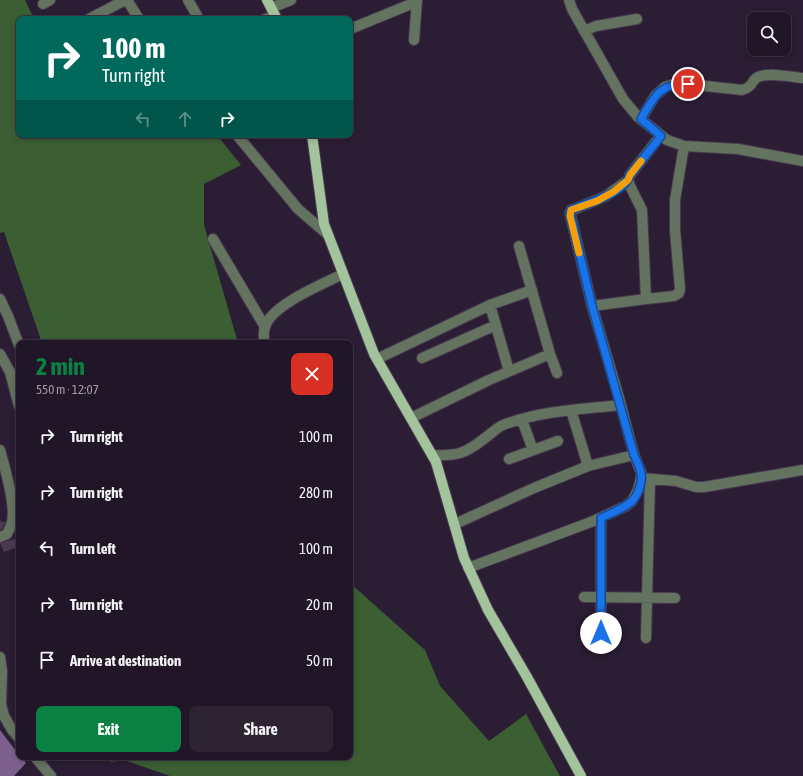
<!DOCTYPE html>
<html lang="en">
<head>
<meta charset="utf-8">
<style>
  :root { --surface:#201627; --page:#2d2333; --text:#f1f3f6; --muted:#a29fa7; --line:#3d3544; --accent:#0b8043 }
  body { margin:0; font-family:"Asap Condensed",sans-serif; background:var(--page); color:var(--text); height:100vh; display:flex; flex-direction:column; font-size:15px; white-space:nowrap }
  * { box-sizing:border-box; margin:0 }
  p { font-size:13px; color:var(--muted) }
  .icon { flex:none; width:22px; height:22px; fill:none; stroke:currentColor; stroke-width:2; stroke-linecap:round; stroke-linejoin:round }
  .map { position:relative; flex:1; overflow:hidden }
  .sheet { position:absolute; left:16px; top:340px; width:337px; height:420px; display:flex; flex-direction:column; background:var(--surface); border-radius:8px; box-shadow:0 2px 6px #0003,0 0 0 1px var(--line) }
  .sheet>* { flex:none }
  .hud { position:absolute; left:16px; top:16px; width:337px; height:122px; border-radius:8px; box-shadow:0 2px 6px #0003,0 0 0 1px var(--line); background:#00695c; color:#fff; overflow:hidden }
  .tools { position:absolute; left:747px; top:12px; display:grid; gap:8px }
  .tools a { display:grid; place-items:center; width:44px; height:44px; border-radius:8px; background:var(--surface); box-shadow:0 2px 6px #0003,0 0 0 1px var(--line); font-size:20px }
  .pin { position:absolute; display:grid; place-items:center; width:34px; height:34px; color:#fff; margin:-17px; border:2px solid #fff; border-radius:50%; box-shadow:0 1px 4px #0007 }
  .me { position:absolute; width:44px; margin:-22px; rotate:0deg; stroke-linejoin:round; filter:drop-shadow(0 0 3px #0008) }
  .turn { display:flex; align-items:center; gap:14px; height:84px; padding:0 20px; font-size:18px }
  .turn .icon { width:52px; height:52px; stroke-width:2.5 }
  .turn b { display:block; font-size:28px; line-height:34px }
  .lanes { display:flex; align-items:center; height:38px; padding:0 20px; background:#0003; justify-content:center; gap:20px; direction:ltr }
  .lanes .off { opacity:.35 }
  .round { display:grid; place-items:center; flex:none; width:42px; height:42px; border-radius:8px; background:var(--page) }
  .headline { display:flex; align-items:center; justify-content:space-between; height:68px; padding:0 20px }
  h1 { font-size:24px; font-weight:700; line-height:30px; color:var(--accent) }
  .primary-button { display:flex; gap:8px; margin-top:auto; padding:8px 20px }
  .primary-button a { flex:1; height:46px; border-radius:8px; background:var(--accent); color:#fff; font-size:16px; font-weight:700; line-height:46px; text-align:center }
  .primary-button a+a { background:var(--page); color:var(--text) }
  ul { padding:0; list-style:none }
  li { display:flex; align-items:center; gap:12px; height:56px; padding:0 20px }
  li div { flex:1 }
  li b { display:block; font-size:15px }
  li em { font-style:normal }
  .map>svg:first-child { display:block }
</style>
</head>
<body>
<div class="map">
<svg width="803" height="776" viewBox="0 0 803 776">
  <rect width="100%" height="100%" fill="#2b1d34"/>
  <path fill="#3b5e33" d="M0,0H25L34,19H19V135H217L241,165L204,184V225L238,343H42L4,232L0,233Z
    M350,583L425,650L440,686L489,741L526,714L560,776H170L124,760L111,762L105,757H350Z"/>
  <path fill="#7d5f8e" d="M0,730L19,755V757H21L26,763L14,776H0Z"/>
  <path fill="#493a52" d="M0,519L1,522L6,521L2,529L0,530Z
    M15,539L19,544L18,547L4,552L0,543L10,540Z"/>
  <g fill="none" stroke-linecap="round" stroke-linejoin="round">
    <defs>
      <path id="minor" d="M127,0L139,19
        M188,0L199,19
        M569,0L572,9L623,99L638,117L667,140L684,146L738,149L803,161
        M43,4L50,0
        M271,8L291,0
        M89,19L125,0
        M265,19L275,16
        M350,29L416,2
        M584,31L596,26L637,19
        M414,40L417,0
        M641,119L655,96L665,87L671,85L687,84L742,90C754,87 751,80 758,77C768,72 792,77 803,78
        M237,135L298,209L327,234
        M213,239L265,327
        M519,246L550,354L557,373
        M0,299L8,316L19,345
        M646,299L642,210L630,186L628,180L630,175L661,135
        M490,305L509,371
        M592,306L646,299L674,296L679,293L680,289L675,230V200L684,146
        M264,343C264,338 263,332 265,327C271,305 323,284 343,274
        M0,354L10,372L19,406
        M422,358L496,325
        M377,359L490,305L532,290
        M571,410L588,466
        M411,418L489,380L550,354
        M522,420L533,450
        M0,450C5,469 16,505 12,522C11,526 9,530 7,534L0,537
        M432,455C457,456 465,454 485,438C491,434 496,428 503,425C540,411 581,409 621,405
        M509,459L558,441
        M641,478L676,481L696,487H704L803,470
        M601,518V646
        M455,524L534,488L588,466L634,455
        M468,568L591,522L626,506L632,501L638,490L641,478V472L634,455L619,398L592,306L570,213L571,210L575,209L606,196L628,180
        M584,597L675,598
        M646,638L650,479
        M0,657L2,671L1,704L4,716L12,730L19,738
        M35,757L51,776"/>
      <path id="major" d="M267,0L277,19
        M312,135L324,224L374,354L436,462L464,558L488,610L527,677L581,776"/>
    </defs>
    <use href="#minor" stroke="#47394f" stroke-width="12"/>
    <use href="#major" stroke="#47394f" stroke-width="12"/>
    <use href="#minor" stroke="#63735f" stroke-width="10"/>
    <use href="#major" stroke="#a2c39b" stroke-width="10"/>
  </g>
  <g fill="none" stroke-linecap="round" stroke-linejoin="round">
    <defs>
      <path id="route" d="M601,633V518C611,513 623,509 631,502C638,496 643,481 641,473C640,467 637,461 634,455L592,306L570,213L571,210C587,203 624,194 630,175L661,136L641,119C655,96 658,84 688,84"/>
    </defs>
    <use href="#route" stroke="#114b97" stroke-width="10"/>
    <use href="#route" stroke="#1a73e8" stroke-width="7"/>
    <path stroke="#f59e0b" stroke-width="7" d="M579,253L570,216L571,210L597,201L613,192L628,180L630,175L641,161"/>
  </g>
</svg>
<div class="tools">
<a><svg class="icon" aria-label="search" viewBox="0 0 24 24"><circle cx="10" cy="10" r="6"/><path d="M15 15l6 6"/></svg></a>
</div>
<div class="pin" style="left:688px;top:84px;background:#d93025"><svg class="icon" aria-label="arrive" viewBox="0 0 24 24"><path d="M6 21V4h12l-3 4 3 4H6"/></svg></div>
<svg class="me" style="left:601px;top:633px" viewBox="-20 -20 40 40"><circle r="19" fill="#fff"/><path d="M0-13L10 11 0 6-10 11z" fill="#1a73e8"/></svg>
<div class="hud">
<div class="turn"><svg class="icon" aria-label="right" viewBox="0 0 24 24"><path d="M7 20v-9h11M14 6l5 5-5 5"/></svg><div><b>100 m</b>Turn right</div></div>
<div class="lanes"><svg class="icon off" aria-label="left" viewBox="0 0 24 24"><path d="M17 20v-9H6M10 6l-5 5 5 5"/></svg><svg class="icon off" aria-label="ahead" viewBox="0 0 24 24"><path d="M12 20V5M6 11l6-6 6 6"/></svg><svg class="icon" aria-label="right" viewBox="0 0 24 24"><path d="M7 20v-9h11M14 6l5 5-5 5"/></svg></div>
</div>
<section class="sheet">
<div class="headline"><div><h1>2 min</h1><p>550 m · 12:07</p></div><a class="round" style="background:#d93025;color:#fff"><svg class="icon" aria-label="close" viewBox="0 0 24 24"><path d="M6 6l12 12M18 6L6 18"/></svg></a></div>
<ul>
<li><svg class="icon" aria-label="right" viewBox="0 0 24 24"><path d="M7 20v-9h11M14 6l5 5-5 5"/></svg><div><b>Turn right</b></div><em>100 m</em></li>
<li><svg class="icon" aria-label="right" viewBox="0 0 24 24"><path d="M7 20v-9h11M14 6l5 5-5 5"/></svg><div><b>Turn right</b></div><em>280 m</em></li>
<li><svg class="icon" aria-label="left" viewBox="0 0 24 24"><path d="M17 20v-9H6M10 6l-5 5 5 5"/></svg><div><b>Turn left</b></div><em>100 m</em></li>
<li><svg class="icon" aria-label="right" viewBox="0 0 24 24"><path d="M7 20v-9h11M14 6l5 5-5 5"/></svg><div><b>Turn right</b></div><em>20 m</em></li>
<li><svg class="icon" aria-label="arrive" viewBox="0 0 24 24"><path d="M6 21V4h12l-3 4 3 4H6"/></svg><div><b>Arrive at destination</b></div><em>50 m</em></li>
</ul>
<div class="primary-button"><a>Exit</a><a>Share</a></div>
</section>
</div>
</body>
</html>
